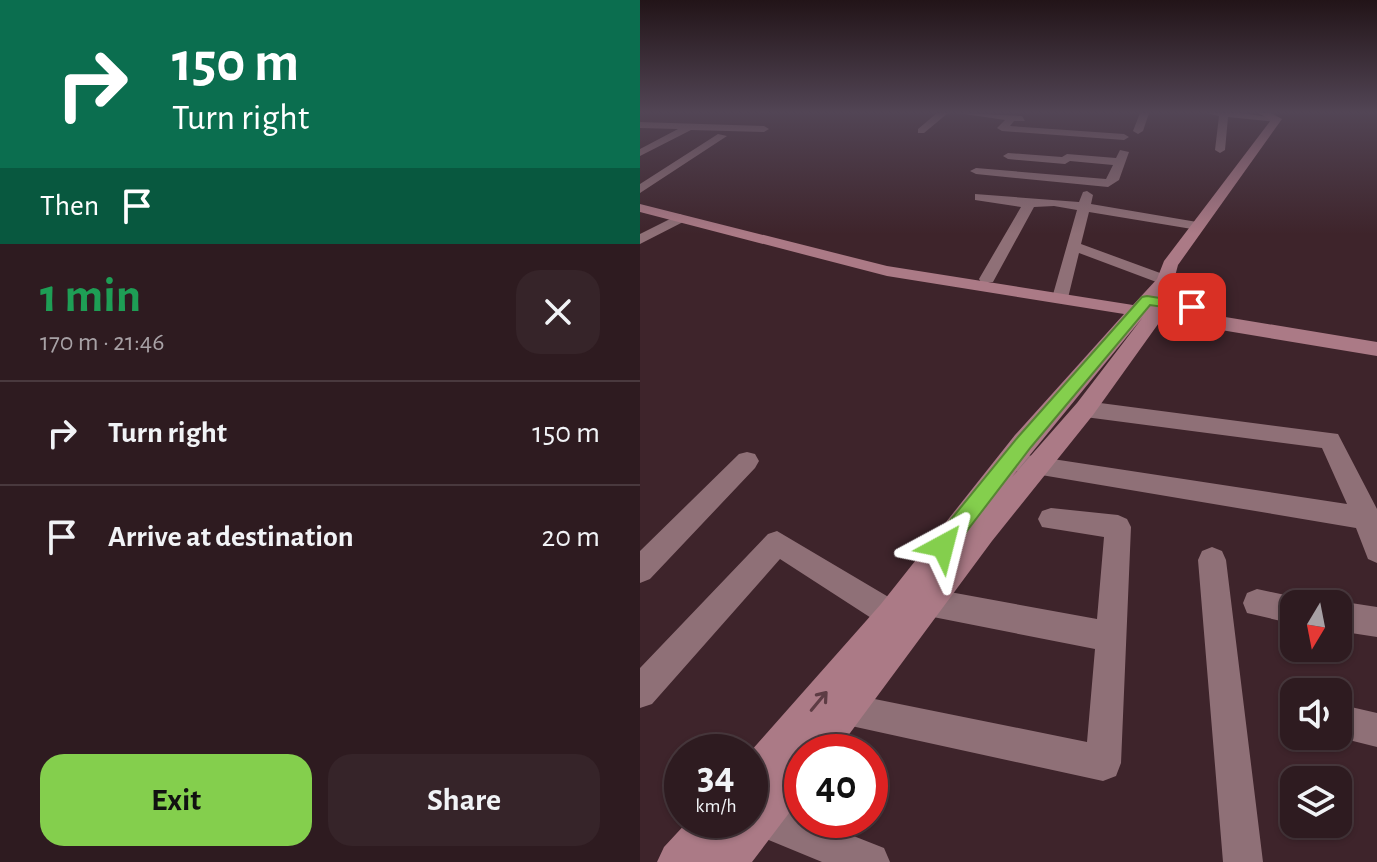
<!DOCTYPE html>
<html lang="en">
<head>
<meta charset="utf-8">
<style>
  :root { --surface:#2e1b20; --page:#362429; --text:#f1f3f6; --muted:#a7a1a5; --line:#49393e; --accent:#84cf4d }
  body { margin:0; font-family:"Alegreya Sans",sans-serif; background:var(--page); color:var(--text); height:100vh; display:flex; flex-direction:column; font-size:30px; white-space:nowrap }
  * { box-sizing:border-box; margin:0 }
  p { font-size:26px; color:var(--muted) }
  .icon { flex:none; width:44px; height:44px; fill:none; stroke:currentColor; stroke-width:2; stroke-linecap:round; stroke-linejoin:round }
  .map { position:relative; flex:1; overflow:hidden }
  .panel { display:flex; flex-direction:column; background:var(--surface); width:640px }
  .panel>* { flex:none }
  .guide { background:#0b6e4f; color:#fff; overflow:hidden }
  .needle { width:52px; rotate:190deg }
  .buttons { position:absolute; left:640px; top:590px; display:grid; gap:16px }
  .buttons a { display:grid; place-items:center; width:72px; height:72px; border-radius:16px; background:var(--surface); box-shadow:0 2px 6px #0004,0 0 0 2px var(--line); font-size:40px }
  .speed { position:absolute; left:24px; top:734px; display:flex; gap:16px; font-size:40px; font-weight:700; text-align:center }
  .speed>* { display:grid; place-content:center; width:104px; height:104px; border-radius:50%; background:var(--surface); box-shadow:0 2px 6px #0004,0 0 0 2px var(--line); line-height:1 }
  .speed small { font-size:20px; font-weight:400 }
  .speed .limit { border:12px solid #d22; background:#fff; color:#111 }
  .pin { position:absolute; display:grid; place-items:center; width:68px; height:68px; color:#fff; margin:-34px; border-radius:16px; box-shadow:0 4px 12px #0006 }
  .me { position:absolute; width:88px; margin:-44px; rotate:38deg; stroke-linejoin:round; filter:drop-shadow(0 0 6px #0008) }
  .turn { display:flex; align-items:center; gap:28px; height:168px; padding:0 40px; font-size:36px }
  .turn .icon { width:104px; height:104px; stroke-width:2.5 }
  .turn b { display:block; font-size:56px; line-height:68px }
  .then { display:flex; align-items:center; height:76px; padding:0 40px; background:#0003; gap:16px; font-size:30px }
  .round { display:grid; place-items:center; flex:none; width:84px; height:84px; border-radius:24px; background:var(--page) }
  .head { display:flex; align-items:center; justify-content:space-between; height:136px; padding:0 40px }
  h1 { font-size:48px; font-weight:600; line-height:60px; color:#1e9e55 }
  .button { display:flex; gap:16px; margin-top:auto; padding:16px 40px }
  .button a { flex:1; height:92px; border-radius:24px; background:var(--accent); color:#111; font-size:32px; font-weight:600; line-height:92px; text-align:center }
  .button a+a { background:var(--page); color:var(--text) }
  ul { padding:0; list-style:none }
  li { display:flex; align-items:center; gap:24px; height:104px; padding:0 40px; border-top:2px solid var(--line) }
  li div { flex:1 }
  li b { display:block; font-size:30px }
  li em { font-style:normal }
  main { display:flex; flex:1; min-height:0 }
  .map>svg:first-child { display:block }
</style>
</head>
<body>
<main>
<section class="panel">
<div class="guide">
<div class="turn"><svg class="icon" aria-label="right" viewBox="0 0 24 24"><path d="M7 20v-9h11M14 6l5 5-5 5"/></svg><div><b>150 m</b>Turn right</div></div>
<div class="then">Then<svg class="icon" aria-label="arrive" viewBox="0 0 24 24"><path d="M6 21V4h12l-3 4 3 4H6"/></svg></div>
</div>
<div class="head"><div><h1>1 min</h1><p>170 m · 21:46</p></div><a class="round"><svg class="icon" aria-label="close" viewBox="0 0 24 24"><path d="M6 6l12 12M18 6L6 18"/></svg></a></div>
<ul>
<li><svg class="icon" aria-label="right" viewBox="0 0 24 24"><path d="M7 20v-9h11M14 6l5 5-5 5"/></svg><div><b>Turn right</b></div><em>150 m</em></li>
<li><svg class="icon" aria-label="arrive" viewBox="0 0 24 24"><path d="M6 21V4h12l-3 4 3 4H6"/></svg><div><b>Arrive at destination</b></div><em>20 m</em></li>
</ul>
<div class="button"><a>Exit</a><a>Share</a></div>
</section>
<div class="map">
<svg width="737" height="862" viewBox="0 0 737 862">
  <rect width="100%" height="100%" fill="#3e242b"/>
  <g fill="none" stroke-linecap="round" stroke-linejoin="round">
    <path fill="#8f7077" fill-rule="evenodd" d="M297,113H308L284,133H278V129Z
      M318,113L382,116L385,121H374L370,126L484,134L489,137L484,140L362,131L357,128L365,120Z
      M500,113H509L503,131L498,134L493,131Z
      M567,113H601L642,119L637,122L588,117L585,150L580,153L575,150L579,116Z
      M0,122L124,126L129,129L124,132L51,130L0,156V149L38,129L0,128Z
      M78,134L87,136L0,193V184Z
      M480,150L489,152L479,180L468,187L336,174L330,171L336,168L466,179L473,165L430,161L425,164L368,159L363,156L368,153L422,157L427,154L476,158Z
      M447,191L453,195L451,204L563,223L565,226L558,230L449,212L441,244L531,277V283H519L439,253L428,298L420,303L414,302L412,298L437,210L414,206L394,207L353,282H341L339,279L381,207L335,200V194L439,202L443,192Z
      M40,214L47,218L45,221L0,244V234Z
      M445,401L698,434L737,509V563L728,559L716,528L372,470L368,463L372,456L380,454L707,504L682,448L445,417L438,414L434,409L438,404Z
      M107,452L115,454L119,461L115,468L10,579L0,583V551L99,454Z
      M411,508L478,515L487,519L491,527L481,763L476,776L463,781L193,722L188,710L193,698L205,693L447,742L455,649L288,616L278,612L274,602L278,592L288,588L457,619L464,537L402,527L398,519L402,511Z
      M137,531L262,605L267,615L262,625L252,630L242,625L140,559L12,704L0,708V668L128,534Z
      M572,547L582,551L586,560L623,862H583L558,560L562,551Z
      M617,589L664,599L667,604H654V624L607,613L603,603L607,593Z
      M698,601L737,607V637L698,631V604H691Z
      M698,704L737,713V747L693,736H698Z
      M120,799L162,816V820H173L244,848L250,862H182L107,831L102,820H110V803Z"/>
    <path fill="#ab7a86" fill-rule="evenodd" d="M618,113H631L642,119L538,265L534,280L513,305L737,342V356L521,320L453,415L352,541L196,752H162V796L112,862H17L24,847L49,820H110V752L241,604L375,435L484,314L247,276L0,212V204L247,266L493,305L517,279L524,261L631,120ZM503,317L437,403L372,477Z"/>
  </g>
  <defs><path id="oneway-shaft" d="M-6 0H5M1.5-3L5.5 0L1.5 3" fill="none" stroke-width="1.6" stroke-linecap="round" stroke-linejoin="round" transform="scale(2)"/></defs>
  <use stroke="#5d3c44" href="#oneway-shaft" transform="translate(179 701) rotate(-50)"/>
  <linearGradient id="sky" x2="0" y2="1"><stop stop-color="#221418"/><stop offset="0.48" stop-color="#524555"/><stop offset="1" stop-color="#524555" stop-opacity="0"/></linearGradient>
  <rect width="737" height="234" fill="url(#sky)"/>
  <path fill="#84cf4d" stroke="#568732" stroke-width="2" d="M507,296L552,303L559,307L552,311L510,305L391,447L310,553L303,556L295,553L292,546L295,539L378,437L502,297Z"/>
</svg>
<div class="buttons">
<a><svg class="needle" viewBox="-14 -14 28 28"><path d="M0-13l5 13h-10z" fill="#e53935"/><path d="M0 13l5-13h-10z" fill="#a7a1a5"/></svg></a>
<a><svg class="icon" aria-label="sound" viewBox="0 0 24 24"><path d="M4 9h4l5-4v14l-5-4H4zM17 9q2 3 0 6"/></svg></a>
<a><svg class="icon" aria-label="layers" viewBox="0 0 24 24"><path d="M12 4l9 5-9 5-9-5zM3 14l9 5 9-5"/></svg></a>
</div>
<div class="speed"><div>34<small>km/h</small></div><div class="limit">40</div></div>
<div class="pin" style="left:552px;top:307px;background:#d93025"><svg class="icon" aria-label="arrive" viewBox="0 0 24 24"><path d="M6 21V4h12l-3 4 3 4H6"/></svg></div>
<svg class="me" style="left:303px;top:546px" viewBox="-20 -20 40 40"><path d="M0-17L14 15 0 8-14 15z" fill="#84cf4d" stroke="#fff" stroke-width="4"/></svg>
</div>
</main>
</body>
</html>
